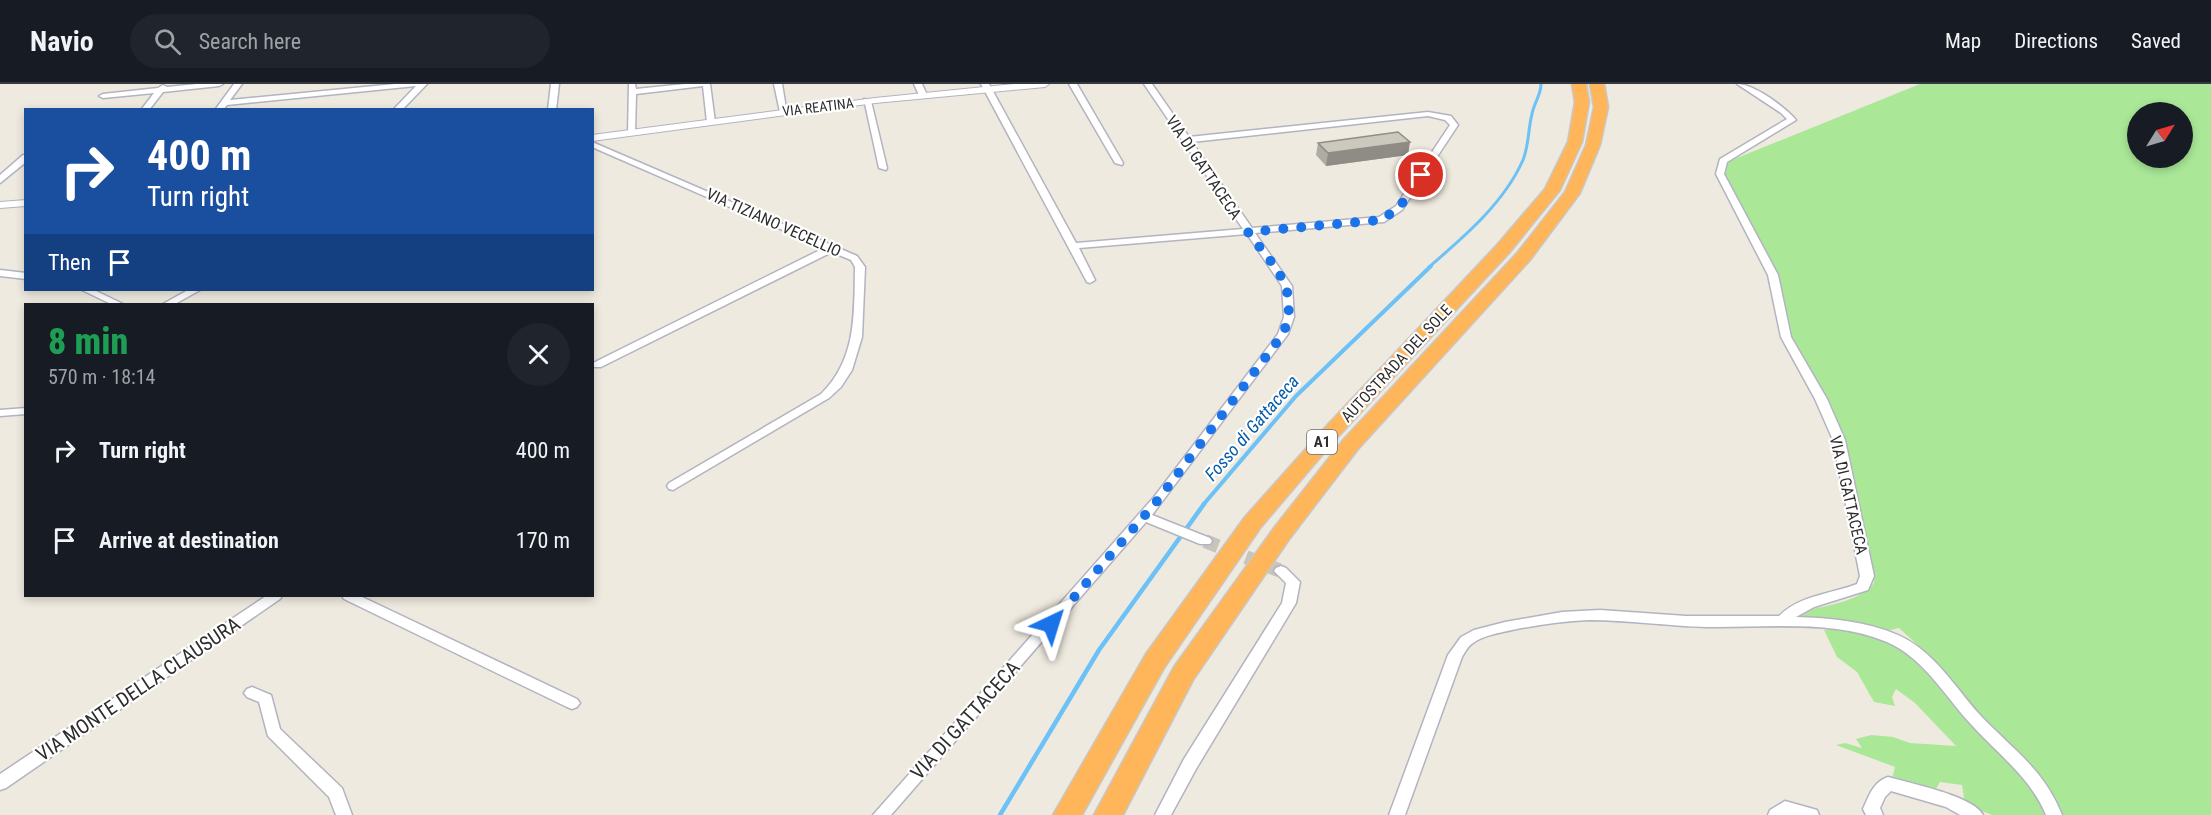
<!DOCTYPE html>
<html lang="en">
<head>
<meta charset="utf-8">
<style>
  :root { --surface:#171b24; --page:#20242c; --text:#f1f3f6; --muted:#9ea1a6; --line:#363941 }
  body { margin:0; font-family:"Roboto Condensed",sans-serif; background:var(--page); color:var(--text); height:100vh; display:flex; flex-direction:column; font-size:22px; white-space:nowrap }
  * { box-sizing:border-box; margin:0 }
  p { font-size:20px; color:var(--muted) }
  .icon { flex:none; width:33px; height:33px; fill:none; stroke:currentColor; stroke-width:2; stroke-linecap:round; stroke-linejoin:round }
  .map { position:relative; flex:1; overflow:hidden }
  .drawer { position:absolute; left:24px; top:219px; width:570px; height:294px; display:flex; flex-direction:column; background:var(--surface); border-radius:0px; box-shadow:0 3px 9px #0003 }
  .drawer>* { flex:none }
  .top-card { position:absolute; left:24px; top:24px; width:570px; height:183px; border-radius:0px; box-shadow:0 3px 9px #0003; background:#1a4fa0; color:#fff; overflow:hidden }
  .needle { width:39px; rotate:53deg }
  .controls { position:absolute; left:2127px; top:18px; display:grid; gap:12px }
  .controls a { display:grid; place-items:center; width:66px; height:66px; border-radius:50%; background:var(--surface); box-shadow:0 3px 9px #0003; font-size:30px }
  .pin { position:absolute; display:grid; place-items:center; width:51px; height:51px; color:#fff; margin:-26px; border:3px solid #fff; border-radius:50%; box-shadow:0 2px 6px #0007 }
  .me { position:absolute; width:66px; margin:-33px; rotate:41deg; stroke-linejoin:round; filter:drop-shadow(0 0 4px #0008) }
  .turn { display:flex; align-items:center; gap:21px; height:126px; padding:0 24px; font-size:27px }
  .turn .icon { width:78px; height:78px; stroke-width:2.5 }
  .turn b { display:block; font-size:42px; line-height:51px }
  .then { display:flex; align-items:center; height:57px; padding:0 24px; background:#0003; gap:12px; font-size:22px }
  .round { display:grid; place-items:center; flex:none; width:63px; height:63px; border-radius:32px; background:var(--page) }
  .headline { display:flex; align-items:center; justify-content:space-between; height:102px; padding:0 24px }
  h1 { font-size:36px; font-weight:800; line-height:45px; color:#1e9e55 }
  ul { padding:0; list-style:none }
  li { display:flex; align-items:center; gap:18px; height:90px; padding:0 24px }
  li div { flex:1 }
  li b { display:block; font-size:22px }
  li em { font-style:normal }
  header { display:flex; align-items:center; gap:36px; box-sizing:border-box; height:84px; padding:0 30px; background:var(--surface); border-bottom:2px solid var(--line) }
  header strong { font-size:28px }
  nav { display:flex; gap:33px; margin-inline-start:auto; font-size:21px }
  .search { width:420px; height:54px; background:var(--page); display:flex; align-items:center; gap:15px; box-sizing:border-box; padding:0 21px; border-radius:33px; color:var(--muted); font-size:22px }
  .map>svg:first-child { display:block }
</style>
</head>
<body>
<header>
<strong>Navio</strong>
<div class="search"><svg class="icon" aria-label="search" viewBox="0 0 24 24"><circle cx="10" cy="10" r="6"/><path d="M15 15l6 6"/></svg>Search here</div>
<nav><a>Map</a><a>Directions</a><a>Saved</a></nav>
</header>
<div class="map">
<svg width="2211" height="731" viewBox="0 0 2211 731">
  <rect width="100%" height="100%" fill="#efeadf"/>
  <path fill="#aae898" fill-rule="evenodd" d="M1920,0H2211V731H1992L1965,720L1962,701L1940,698L1934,708L1892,695L1895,683L1836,661L1845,659L1862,664L1856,655L1871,651L1893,653L1910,659L1956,662L1915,619L1896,605L1892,613L1895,622L1874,618L1857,588L1837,573L1824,546C1857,542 1889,557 1918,571L1922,565L1899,544L1886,547L1803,537L1796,533L1799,528C1823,522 1857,519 1874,499L1842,356L1785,240L1786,222L1781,217L1723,90L1727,78ZM2138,28H2182V74H2138Z"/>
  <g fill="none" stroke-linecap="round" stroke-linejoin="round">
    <path stroke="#6cc1f6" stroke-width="3" d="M1429,183C1464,153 1504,119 1523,76C1529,61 1528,45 1532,30C1534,19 1541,11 1541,0"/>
    <path stroke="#6cc1f6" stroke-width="4" d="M1203,421L1296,312L1431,182"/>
    <path stroke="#6cc1f6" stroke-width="4.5" d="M1000,731L1099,566L1204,420"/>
    <path stroke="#c8c4bb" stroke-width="14" stroke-dasharray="14 8" stroke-linecap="butt" d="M1205,457L1281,487"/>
    <defs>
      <path id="minor" d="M197,0H223L219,2L163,8L149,26H141L154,9L103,14L99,12L103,10L158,4L163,1L167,3Z
        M234,0H242L230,16L395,0H427L402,26H393L416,2L227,21L223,26H215Z
        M551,0H559L556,26H548Z
        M629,0H635L636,5L685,0H710L715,38L711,40L707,38L703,2L636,10L635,48L628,50Z
        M774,0H782L787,30L780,28Z
        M914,0H922L927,11L926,13H920Z
        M981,0H989L1076,159L1243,145L1144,0H1152L1189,53L1428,28L1451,32L1458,41L1402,126L1384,138L1255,149L1292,202L1294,233L1288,250L1152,431L1210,454L1212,457L1210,460H1200L1146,438L891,731H873L1154,413L1278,250L1284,233L1282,202L1247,150L1079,164L1095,196L1090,199L1087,198ZM1428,32L1445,36L1450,41L1396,122L1379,133L1252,144L1192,58Z
        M1069,0H1077L1123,79L1122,81L1115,79Z
        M1737,0C1754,0 1785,23 1796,36L1727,78L1724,90L1778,191L1791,253L1827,315L1845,356L1874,492L1868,506L1814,523L1796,533C1830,534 1866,537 1898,551C1934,567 1954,602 1979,630C2012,665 2043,684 2062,731H2046C2030,692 1995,668 1968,637C1943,609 1923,574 1887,558C1832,535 1765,544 1707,543C1667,542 1628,536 1589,536C1563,537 1537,541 1512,546C1499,549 1484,551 1473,559C1468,562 1465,568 1462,573L1405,731H1389L1448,571L1461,553L1474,546L1505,538L1562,528L1600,526L1686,532H1779C1800,511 1831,510 1857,500L1860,492L1833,356L1815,315L1781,253L1768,191L1716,90L1720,75L1787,35L1781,29Z
        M864,15L871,17L887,84L886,86L879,84Z
        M592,58L857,172L865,183L862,253L852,286L841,303L829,314L673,406L669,405L667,402L669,399L821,310C857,275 854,229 855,183L851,176L832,168L601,283H593V279L824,164L592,63Z
        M23,71H26V78L0,99V91Z
        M0,186L26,189V195L0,192Z
        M82,206H94L123,220H111Z
        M188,206H200L175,220H163Z
        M26,324V330L0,332V326Z
        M1281,482L1286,484L1300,498L1296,519L1196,685L1171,731H1155L1184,675L1282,519L1286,499L1274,487L1276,484Z
        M266,512H282L280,515L6,704L0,706V690Z
        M342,512H360L577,615L580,619L577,623L572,625L567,623L344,515Z
        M252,603L271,611L280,645L342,704L352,731H336L329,713L268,652L259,618L247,613L244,609L247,605Z
        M1888,693C1909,699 1974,712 1983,731H1960L1946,723L1891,707L1885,713L1880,724L1883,731H1866L1863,725C1869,712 1873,698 1888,693Z
        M1785,717L1817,726L1819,731H1768L1770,726Z"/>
      <path id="tertiary" d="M1014,0H1049L1045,3L875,19L592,57V51L875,14Z
        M26,116V122L0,124V118Z"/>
      <path id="motorway" d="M1572,0H1586L1589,18L1582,58L1560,106L1509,169L1334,357L1261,443L1164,584L1082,731H1053L1146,570L1245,433L1320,349L1497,161L1545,105L1568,58L1575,18Z
        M1590,0H1604L1608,23L1600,61L1580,109L1530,176L1358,365L1290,454L1193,596L1123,731H1094L1174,583L1274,444L1344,355L1518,168L1565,108L1586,61L1594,23Z"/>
    </defs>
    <use href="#minor" stroke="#b3b3c1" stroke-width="3"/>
    <use href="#tertiary" stroke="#b3b3c1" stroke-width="2"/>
    <use href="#motorway" stroke="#c8c8c8" stroke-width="3"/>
    <use href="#minor" fill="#fff" fill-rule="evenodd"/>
    <use href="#tertiary" fill="#fff" fill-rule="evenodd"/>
    <use href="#motorway" fill="#ffb559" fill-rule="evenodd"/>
  </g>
  <path fill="#afaca3" d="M1318,59L1408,71L1326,82L1316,71Z"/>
  <path fill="#8e8c84" d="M1410,58L1408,71L1326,82L1328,69Z"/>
  <path fill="#cbc8bd" stroke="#8e8c84" stroke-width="1.5" d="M1398,48L1410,58L1328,69L1318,59Z"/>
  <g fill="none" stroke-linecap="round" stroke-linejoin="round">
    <path stroke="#1a73e8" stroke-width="10" stroke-dasharray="0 18" d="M1051,540L1158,416L1283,250C1301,204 1274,183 1248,148L1381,136L1399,124L1421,91"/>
  </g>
  <g text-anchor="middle" stroke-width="4.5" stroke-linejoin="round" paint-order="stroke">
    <g font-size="14" fill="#2d2d2d" stroke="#fff">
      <text transform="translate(818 23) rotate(-7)" y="5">VIA REATINA</text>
    </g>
    <rect fill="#fff" stroke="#6c6c6c" stroke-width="1.5" x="1307" y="346" width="30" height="24" rx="4.5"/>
    <g font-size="15" font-weight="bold" fill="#2d2d2d">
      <text x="1322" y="363">A1</text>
    </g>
    <g font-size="16" fill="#2d2d2d" stroke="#fff">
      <text transform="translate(1204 83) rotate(56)" y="6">VIA DI GATTACECA</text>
      <text transform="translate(774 138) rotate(24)" y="6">VIA TIZIANO VECELLIO</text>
      <text transform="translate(1396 279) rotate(-47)" y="6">AUTOSTRADA DEL SOLE</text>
      <text transform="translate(1849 411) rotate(77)" y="6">VIA DI GATTACECA</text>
    </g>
    <g font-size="18" font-style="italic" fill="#055ca8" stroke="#fff">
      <text transform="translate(1252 344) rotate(-49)" y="6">Fosso di Gattaceca</text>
    </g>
    <g font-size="20" fill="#2d2d2d" stroke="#fff">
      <text transform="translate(138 605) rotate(-34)" y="7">VIA MONTE DELLA CLAUSURA</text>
      <text transform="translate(965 636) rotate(-48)" y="7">VIA DI GATTACECA</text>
    </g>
  </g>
</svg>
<div class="controls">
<a><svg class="needle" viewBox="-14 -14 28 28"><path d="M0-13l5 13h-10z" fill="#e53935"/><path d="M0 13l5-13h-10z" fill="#9ea1a6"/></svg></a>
</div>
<div class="pin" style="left:1421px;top:91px;background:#d93025"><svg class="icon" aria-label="arrive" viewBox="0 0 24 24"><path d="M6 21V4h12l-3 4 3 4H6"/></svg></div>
<svg class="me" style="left:1051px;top:540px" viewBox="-20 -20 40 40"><path d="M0-17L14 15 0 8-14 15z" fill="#1a73e8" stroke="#fff" stroke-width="4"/></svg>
<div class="top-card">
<div class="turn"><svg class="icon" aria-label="right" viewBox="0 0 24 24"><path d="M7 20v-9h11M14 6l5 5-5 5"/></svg><div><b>400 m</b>Turn right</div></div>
<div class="then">Then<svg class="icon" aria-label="arrive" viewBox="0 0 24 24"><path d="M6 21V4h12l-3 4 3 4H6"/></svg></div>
</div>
<section class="drawer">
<div class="headline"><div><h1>8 min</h1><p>570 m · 18:14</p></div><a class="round"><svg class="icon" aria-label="close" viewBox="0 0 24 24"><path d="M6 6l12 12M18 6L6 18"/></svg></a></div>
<ul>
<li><svg class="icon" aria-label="right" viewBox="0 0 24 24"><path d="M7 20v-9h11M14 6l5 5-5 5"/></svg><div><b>Turn right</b></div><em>400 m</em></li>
<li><svg class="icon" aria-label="arrive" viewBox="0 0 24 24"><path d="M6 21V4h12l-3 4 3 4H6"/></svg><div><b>Arrive at destination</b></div><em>170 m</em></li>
</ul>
</section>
</div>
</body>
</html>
